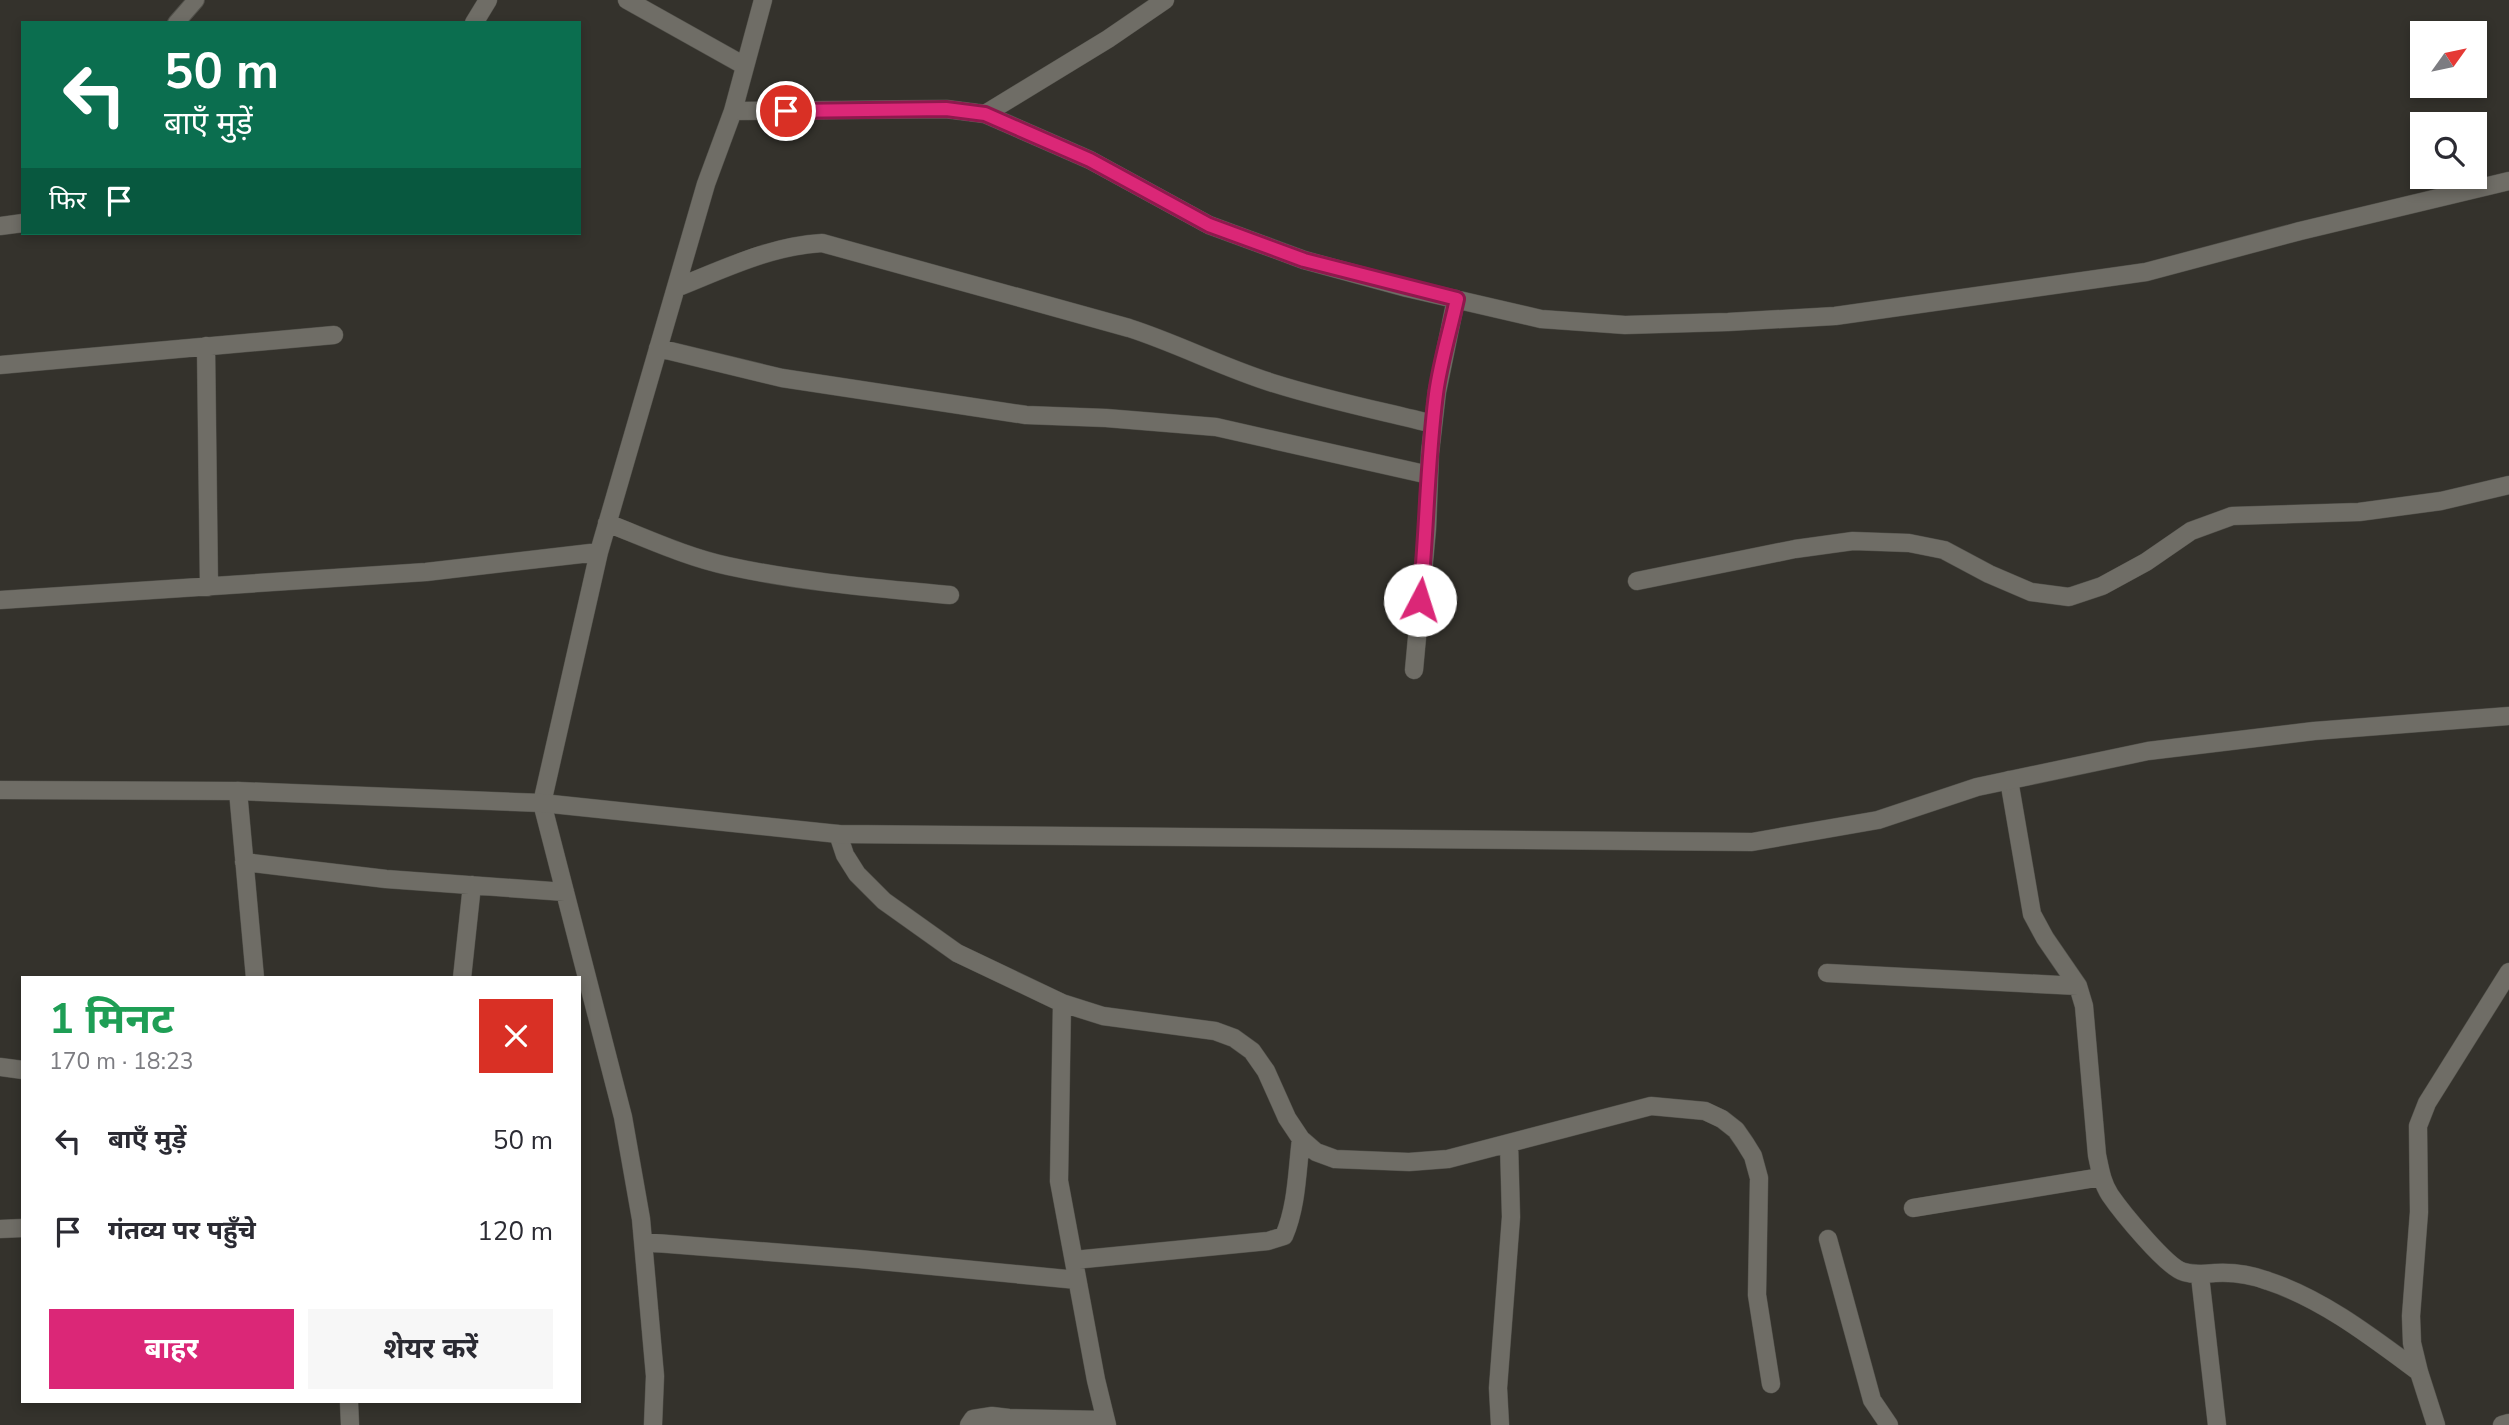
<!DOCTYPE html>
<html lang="hi">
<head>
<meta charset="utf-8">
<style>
  :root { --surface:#fff; --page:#f7f7f7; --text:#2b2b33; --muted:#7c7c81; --accent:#db2777 }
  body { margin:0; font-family:"Nunito Sans","Noto Sans Devanagari",sans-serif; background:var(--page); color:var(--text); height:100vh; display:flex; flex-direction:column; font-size:26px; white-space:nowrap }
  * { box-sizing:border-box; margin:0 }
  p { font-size:23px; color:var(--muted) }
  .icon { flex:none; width:38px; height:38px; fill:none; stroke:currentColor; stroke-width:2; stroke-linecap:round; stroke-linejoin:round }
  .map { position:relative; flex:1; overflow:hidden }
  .details { position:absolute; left:21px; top:976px; width:560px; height:427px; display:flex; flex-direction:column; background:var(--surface); border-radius:0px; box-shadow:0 4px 10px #0003 }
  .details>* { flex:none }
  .guide { position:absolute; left:21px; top:21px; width:560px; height:214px; border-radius:0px; box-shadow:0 4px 10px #0003; background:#0b6e4f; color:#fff; overflow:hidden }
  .needle { width:46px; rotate:57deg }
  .controls { position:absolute; left:2410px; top:21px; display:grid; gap:14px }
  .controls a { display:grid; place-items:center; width:77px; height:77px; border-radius:0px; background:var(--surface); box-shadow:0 4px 10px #0003; font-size:35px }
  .pin { position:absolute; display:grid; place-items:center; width:60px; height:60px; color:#fff; margin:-30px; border:4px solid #fff; border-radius:50%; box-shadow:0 2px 7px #0007 }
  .me { position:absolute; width:77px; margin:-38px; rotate:5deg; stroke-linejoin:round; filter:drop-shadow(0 0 5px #0008) }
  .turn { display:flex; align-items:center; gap:24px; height:147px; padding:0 28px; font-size:32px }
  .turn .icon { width:91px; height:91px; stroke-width:2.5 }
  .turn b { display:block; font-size:49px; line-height:60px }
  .then { display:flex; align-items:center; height:66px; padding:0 28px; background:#0003; gap:14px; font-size:26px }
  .round { display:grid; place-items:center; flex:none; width:74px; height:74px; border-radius:0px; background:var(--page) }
  .overview { display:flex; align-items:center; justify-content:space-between; height:119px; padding:0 28px }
  h1 { font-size:42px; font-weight:700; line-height:52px; color:#1e9e55 }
  .button { display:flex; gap:14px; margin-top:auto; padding:14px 28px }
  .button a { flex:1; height:80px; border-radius:0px; background:var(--accent); color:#fff; font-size:28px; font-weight:700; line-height:80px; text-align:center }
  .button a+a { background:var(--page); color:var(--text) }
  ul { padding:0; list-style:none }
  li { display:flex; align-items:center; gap:21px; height:91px; padding:0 28px }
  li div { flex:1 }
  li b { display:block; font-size:26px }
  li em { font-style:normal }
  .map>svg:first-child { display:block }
</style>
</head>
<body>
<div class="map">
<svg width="2509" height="1425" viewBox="0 0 2509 1425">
  <rect width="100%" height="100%" fill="#34322c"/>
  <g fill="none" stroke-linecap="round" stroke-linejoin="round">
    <defs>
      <path id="lane" d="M176,23L196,0"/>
      <path id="street" d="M627,0L745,66
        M474,23L488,0
        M733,111L946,109L985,114L1090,160L1209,225L1304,260L1407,288L1541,319L1625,325L1728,322L1835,316L2146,272L2300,231L2509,181
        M985,114L1108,39L1165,0
        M0,226L23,223
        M676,288C724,269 770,246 822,243L1129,328C1179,344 1226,369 1276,384C1327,400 1381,411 1433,424
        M206,346L209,587
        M658,348L782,378L1026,415L1106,418L1216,427L1429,475
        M0,365L334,335
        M607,523C646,538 686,557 728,566C801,582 876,588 950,595
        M1637,581L1795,549L1853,541L1909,543L1944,550L1989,574L2031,592L2069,597L2102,586L2146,562L2191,531L2232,516L2359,512L2441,501L2509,485
        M0,600L426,572L599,552
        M1414,670L1427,529L1430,453L1437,392L1456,299
        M2009,780L2032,914L2045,938L2078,986L2084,1006L2097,1155C2100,1169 2102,1183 2110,1195C2121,1211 2167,1268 2184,1272C2195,1275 2203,1274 2215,1273C2232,1272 2252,1275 2268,1281C2323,1299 2373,1338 2419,1372
        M238,791L255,978
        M838,834L845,855L857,874L884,901L957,953L1062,1003L1103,1016L1215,1031L1234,1038L1252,1051L1266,1071L1287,1118L1301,1139L1316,1152L1335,1159L1409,1162L1448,1159L1651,1106L1705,1111L1722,1119L1736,1130L1745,1143L1753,1156L1759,1178L1757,1295L1771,1384
        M244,862L386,879L565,892
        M1827,973L2078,986
        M462,978L472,885
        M1062,1003L1059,1181L1096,1380L1107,1425
        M0,1067L23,1070
        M1913,1208L2101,1177
        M0,1229L23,1228
        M1828,1239L1872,1400L1889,1425
        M643,1242L859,1259L1077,1280
        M1074,1260L1268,1241L1284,1236C1297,1206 1297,1171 1301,1139
        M2200,1276L2217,1425
        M349,1402L350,1425
        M653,1425L655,1376L641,1219L623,1117L542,803L599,552L706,184L733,111L763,0
        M969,1425L973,1419L992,1416L1009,1418L1105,1420
        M1500,1425L1498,1388L1511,1217L1509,1143
        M2436,1425L2419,1372L2412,1343L2411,1316L2419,1212L2418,1126L2427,1103L2509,972
        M2502,1425L2509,1423"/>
      <path id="secondary" d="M0,790L238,791L542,803L838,834L1752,842L1878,820L1977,787L2148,751L2314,731L2509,716"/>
    </defs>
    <use href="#lane" stroke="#51504a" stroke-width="18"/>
    <use href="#street" stroke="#51504a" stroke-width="19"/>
    <use href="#secondary" stroke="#51504a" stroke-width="19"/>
    <use href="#lane" stroke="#6f6d66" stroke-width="16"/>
    <use href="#street" stroke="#6f6d66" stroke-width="18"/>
    <use href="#secondary" stroke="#6f6d66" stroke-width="18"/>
  </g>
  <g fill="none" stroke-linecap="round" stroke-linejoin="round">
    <defs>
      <path id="route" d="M786,111L946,109L985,114L1090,160L1209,225L1304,260L1457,299C1450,331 1440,363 1436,394C1427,463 1427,531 1420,600"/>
    </defs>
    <use href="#route" stroke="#8e194d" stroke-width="18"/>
    <use href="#route" stroke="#db2777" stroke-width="12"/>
  </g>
</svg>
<div class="controls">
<a><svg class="needle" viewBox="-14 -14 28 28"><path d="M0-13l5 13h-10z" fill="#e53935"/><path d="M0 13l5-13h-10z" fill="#7c7c81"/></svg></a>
<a><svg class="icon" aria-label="search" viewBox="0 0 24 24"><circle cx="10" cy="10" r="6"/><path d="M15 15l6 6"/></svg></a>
</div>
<div class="pin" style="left:786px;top:111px;background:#d93025"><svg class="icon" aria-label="arrive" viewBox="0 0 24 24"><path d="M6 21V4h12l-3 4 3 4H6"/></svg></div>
<svg class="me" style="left:1420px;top:600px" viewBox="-20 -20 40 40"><circle r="19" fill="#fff"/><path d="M0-13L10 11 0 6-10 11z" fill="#db2777"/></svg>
<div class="guide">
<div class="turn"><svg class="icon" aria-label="left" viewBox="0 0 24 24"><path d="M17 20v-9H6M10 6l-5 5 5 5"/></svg><div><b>50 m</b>बाएँ मुड़ें</div></div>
<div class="then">फिर<svg class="icon" aria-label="arrive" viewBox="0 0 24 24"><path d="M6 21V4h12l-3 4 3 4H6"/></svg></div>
</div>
<section class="details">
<div class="overview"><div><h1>1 मिनट</h1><p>170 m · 18:23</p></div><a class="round" style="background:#d93025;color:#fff"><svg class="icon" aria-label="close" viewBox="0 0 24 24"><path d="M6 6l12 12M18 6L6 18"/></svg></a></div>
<ul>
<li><svg class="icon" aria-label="left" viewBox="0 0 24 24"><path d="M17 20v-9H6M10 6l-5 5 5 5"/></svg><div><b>बाएँ मुड़ें</b></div><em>50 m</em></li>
<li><svg class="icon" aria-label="arrive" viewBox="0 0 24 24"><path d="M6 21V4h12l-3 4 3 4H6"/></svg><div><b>गंतव्य पर पहुँचे</b></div><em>120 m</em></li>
</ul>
<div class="button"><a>बाहर</a><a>शेयर करें</a></div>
</section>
</div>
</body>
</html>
